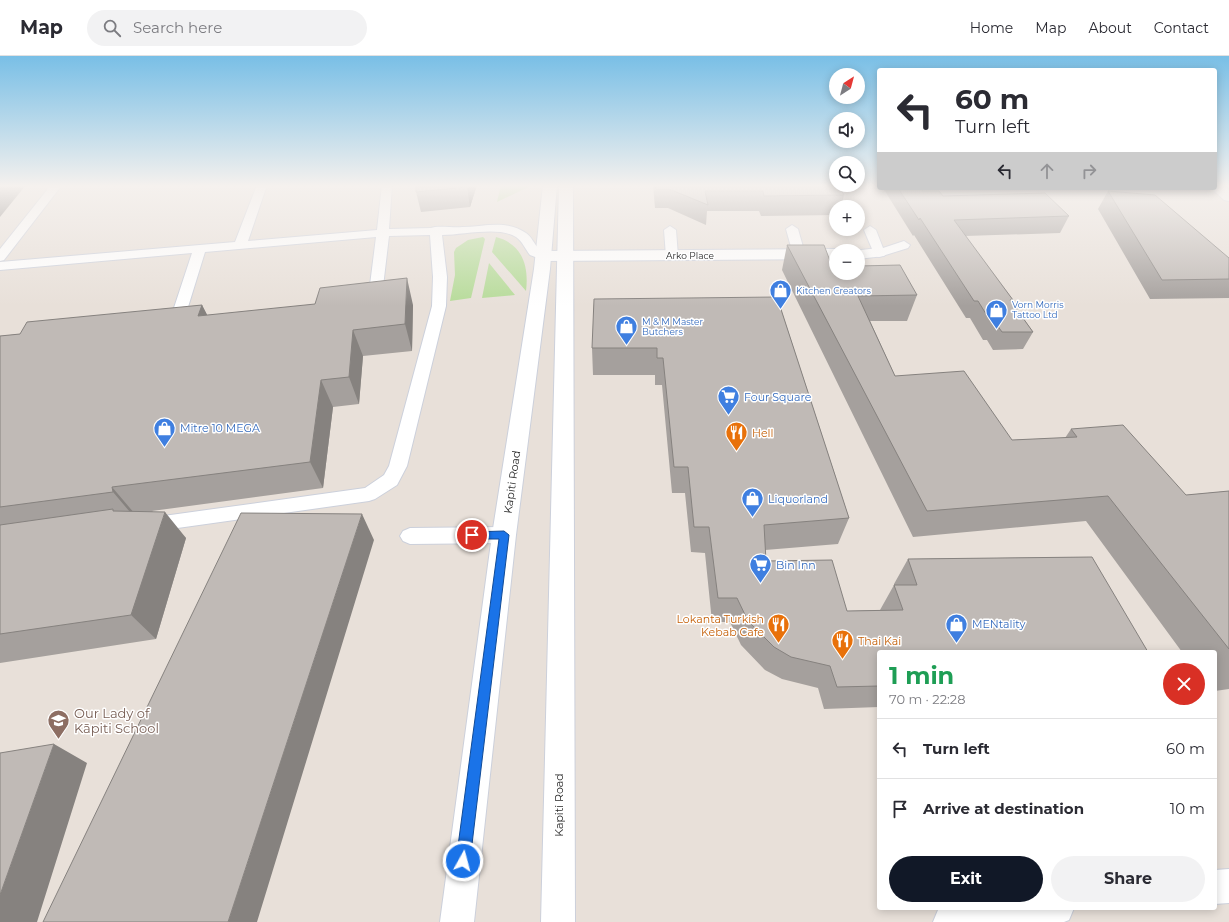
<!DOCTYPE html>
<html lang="en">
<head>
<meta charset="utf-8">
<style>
  :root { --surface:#fff; --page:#f2f2f3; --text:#2b2b33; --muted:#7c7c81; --line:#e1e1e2; --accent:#111827 }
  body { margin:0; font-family:Montserrat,sans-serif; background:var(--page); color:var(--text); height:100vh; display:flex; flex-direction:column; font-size:15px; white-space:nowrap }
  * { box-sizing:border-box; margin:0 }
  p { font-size:13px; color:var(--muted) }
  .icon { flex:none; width:22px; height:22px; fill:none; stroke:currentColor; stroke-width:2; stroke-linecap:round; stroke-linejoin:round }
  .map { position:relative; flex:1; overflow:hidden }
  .sheet { position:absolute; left:877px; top:594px; width:340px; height:260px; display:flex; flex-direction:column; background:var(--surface); border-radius:4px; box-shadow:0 2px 10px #0003 }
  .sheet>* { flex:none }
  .top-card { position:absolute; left:877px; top:12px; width:340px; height:122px; border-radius:4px; box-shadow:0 2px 10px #0003; background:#fff; color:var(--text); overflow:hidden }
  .needle { width:26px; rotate:36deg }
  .buttons { position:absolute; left:829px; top:12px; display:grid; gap:8px }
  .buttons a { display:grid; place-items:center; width:36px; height:36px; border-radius:50%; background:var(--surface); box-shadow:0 2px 10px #0003; font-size:20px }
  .pin { position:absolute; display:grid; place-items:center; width:34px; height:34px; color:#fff; margin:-17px; border:2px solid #fff; border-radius:50%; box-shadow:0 1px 4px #0007 }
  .me { position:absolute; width:44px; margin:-22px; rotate:7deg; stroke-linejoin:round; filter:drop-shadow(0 0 3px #0008) }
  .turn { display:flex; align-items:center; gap:14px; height:84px; padding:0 12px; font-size:18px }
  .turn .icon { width:52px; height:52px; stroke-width:2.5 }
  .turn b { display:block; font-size:28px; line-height:34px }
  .lanes { display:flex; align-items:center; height:38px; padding:0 12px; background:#0003; justify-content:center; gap:20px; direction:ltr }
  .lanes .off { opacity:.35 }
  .round { display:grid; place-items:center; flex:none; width:42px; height:42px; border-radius:21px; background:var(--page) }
  .overview { display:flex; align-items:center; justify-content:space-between; height:68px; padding:0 12px }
  h1 { font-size:24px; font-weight:700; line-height:30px; color:#1e9e55 }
  .button { display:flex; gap:8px; margin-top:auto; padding:8px 12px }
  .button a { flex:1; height:46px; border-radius:24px; background:var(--accent); color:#fff; font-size:16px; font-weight:700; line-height:46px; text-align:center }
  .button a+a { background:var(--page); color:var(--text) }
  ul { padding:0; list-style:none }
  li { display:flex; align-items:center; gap:12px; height:60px; padding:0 12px; border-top:1px solid var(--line) }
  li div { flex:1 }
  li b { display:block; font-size:15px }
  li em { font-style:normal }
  header { display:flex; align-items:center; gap:24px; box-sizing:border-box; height:56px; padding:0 20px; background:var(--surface); border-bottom:1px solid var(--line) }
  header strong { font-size:19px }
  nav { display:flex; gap:22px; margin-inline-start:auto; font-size:14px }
  .search { width:280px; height:36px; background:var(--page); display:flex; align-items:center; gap:10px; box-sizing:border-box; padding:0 14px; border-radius:22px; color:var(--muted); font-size:15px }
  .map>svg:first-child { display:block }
</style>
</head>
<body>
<header>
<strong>Map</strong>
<div class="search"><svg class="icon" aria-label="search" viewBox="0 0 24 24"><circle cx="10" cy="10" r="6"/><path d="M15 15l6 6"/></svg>Search here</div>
<nav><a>Home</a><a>Map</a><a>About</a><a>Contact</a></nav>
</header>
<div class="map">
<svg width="1229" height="866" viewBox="0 0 1229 866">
  <rect width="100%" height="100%" fill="#e8e0d9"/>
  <path fill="#b6db99" d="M501,129H533L497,146Z
    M483,181L485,183L471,242L450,245L455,219L454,196L456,192L468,184Z
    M496,181C523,188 529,211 526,235L492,196Z
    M489,207L515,239L482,242Z"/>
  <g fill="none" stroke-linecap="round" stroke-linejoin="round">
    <defs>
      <path id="lane" d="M51,129H62L4,204L0,205V193Z
        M257,129H267L248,185L377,174L382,129H392L389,173L431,172C437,169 454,172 462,171C483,171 506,163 526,177C532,181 534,188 539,193C542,197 547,196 549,200L543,204L530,199C525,193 523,186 516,181C499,170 463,179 442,179L447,221L446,250L407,410L397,429L375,443L369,445L149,476L142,474L140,469L142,464L149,462L365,432L384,419L389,410L432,250L433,221L430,179L389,180L382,239C377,246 370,249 362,247L360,244L369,237L376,181L205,196L184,264L182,267H172L170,264L192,197L0,214V206L235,186Z
        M792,169L798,173L805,198L803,201L799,202L793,198L786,173Z
        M670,170L676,174L678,200L672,204L666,200L664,174Z
        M870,170L876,174L883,192L904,185L910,189L908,192L879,201L875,200L864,174Z
        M504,471L511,474L514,479L511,484L504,487L410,488L403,485L400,480L403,475L410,472Z"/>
      <path id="street" d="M1215,129H1224L1229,134V145L1224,144L1211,132H1215Z
        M879,192L884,194L887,197L884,200L858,203V195H852Z
        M836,193L842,195H836V203L543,205L538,203L535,200L538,197L543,195Z"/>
      <path id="secondary" d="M543,129H557L550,213L516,479L474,866H440L492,479L534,213Z
        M559,129H573L575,866H541Z
        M1229,813V847L1215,848V814Z
        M942,852H1074L1069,864L1064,866H933L938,854Z"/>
    </defs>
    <use href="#lane" stroke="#ccd0db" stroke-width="2"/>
    <use href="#street" stroke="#ccd0db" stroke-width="2"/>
    <use href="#secondary" stroke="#ccd0db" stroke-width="2"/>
    <use href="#lane" fill="#fff" fill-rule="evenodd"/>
    <use href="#street" fill="#fff" fill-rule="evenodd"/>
    <use href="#secondary" fill="#fff" fill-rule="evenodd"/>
  </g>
  <path fill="#a5a09d" d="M477,129L470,151L421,156L416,136Z
    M653,129H838L844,139L841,151H836V159L761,160L759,155H707L706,169L668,152H655Z
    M883,132H923L922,135L943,140L1069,160L1060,177L965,180L1013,244L1012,246L1033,276L1023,293L993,294L987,284H983L970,262H966L914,179L913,180Z
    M1108,135L1229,202V242L1150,243L1098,153Z
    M787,189L832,210L917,239L907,265H870L895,320L1012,384L1065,382L1071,373L1186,439L1229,435V633L1215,635V596H1182L1086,465L913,481L782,214Z
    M777,241L849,462L838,488L765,494L766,505L847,555L880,554L894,529V528L908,503L1092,501L879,596V651L824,653L818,632L782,623L765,614L741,589L730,566H712L705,497L691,496L685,437H672L662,329H655V319H593L592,292Z
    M202,249L207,259L413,249L412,295L363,300L359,348L333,351L323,432L152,455L186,482L156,583L0,607V280L20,278Z"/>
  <path fill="#86827f" d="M0,129H26L0,161Z
    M468,129H477L470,151L467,131Z
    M407,222L413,249L412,295L405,268Z
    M202,249L216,276L198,260Z
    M353,274L363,300L359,348L349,321Z
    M321,324L333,351L323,432L310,406Z
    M112,431L135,458V462L113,436Z
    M165,456L186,482L156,583L131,559Z
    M362,458L374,484L257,866H228Z
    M54,688L87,707L37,866H0V839Z"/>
  <path fill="#c0bab6" stroke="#86827f" d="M416,129H468L467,131L416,136Z
    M655,129H838L844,139L764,140L763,135H705L708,149L669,133H656Z
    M898,132H923L922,135H939L943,140L1045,137L1069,160L954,164L1013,244H1010L1033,276H1002L995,266H991L978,245H974L920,162L919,164Z
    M1108,135L1155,139L1229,202V223L1162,224Z
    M787,189H824L832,210H836V217H858V210L900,209L917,239L858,240L895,320L964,315L1012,384L1077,381L1071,373L1123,369L1186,439L1229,435V593L1108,440L927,455Z
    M407,222L405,268L353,274L349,321L321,324L310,406L112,431L113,436L0,451V280L20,278L27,266L202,249L198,260L315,248L320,232Z
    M777,241L849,462L764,469L766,505L832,504L847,555L903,554L894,529H917L908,503L1092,501L1148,596H879V630L837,631L830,610L791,601L774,591L748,565L737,542H718L709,471H694L688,411H674L663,302H657V292H592L594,243Z
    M113,453V455L165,456L131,559L0,578V469Z
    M241,457L362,458L228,866H43Z
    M54,688L0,839V697Z"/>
  <linearGradient id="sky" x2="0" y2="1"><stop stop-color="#79bfe6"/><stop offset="0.52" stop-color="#f5f1ee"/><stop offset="1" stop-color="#f5f1ee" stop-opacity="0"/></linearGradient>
  <rect width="1229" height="250" fill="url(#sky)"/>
  <path fill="#1a73e8" stroke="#114b97" d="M504,475L509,479L470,805L468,810L463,812L458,810L456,805L499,483H472L468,479L472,476Z"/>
  <defs>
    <symbol id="shop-pin" viewBox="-11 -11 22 30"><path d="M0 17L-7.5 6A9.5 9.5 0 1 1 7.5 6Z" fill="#3f7fe0" stroke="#fff"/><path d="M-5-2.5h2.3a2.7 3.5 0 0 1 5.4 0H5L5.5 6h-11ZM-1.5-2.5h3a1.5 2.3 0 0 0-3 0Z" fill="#fff"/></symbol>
    <symbol id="supermarket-pin" viewBox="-11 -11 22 30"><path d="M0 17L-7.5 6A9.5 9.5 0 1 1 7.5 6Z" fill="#3f7fe0" stroke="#fff"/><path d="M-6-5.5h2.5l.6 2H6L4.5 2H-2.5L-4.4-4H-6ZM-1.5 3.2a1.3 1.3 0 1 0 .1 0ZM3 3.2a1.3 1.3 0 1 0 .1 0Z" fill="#fff"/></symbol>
    <symbol id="restaurant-pin" viewBox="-11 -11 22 30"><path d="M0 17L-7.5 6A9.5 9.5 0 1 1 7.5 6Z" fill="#e8710a" stroke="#fff"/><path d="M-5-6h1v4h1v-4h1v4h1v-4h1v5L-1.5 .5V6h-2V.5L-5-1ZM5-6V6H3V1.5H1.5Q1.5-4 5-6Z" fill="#fff"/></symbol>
    <symbol id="school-pin" viewBox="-11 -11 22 30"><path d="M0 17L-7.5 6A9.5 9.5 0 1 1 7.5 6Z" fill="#8d6e63" stroke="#fff"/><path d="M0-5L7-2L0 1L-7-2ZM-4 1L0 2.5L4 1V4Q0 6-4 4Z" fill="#fff"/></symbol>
  </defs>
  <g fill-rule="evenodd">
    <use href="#shop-pin" x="768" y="222" width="25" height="34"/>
    <use href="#shop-pin" x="984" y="242" width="25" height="34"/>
    <use href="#shop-pin" x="614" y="258" width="25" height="34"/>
    <use href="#supermarket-pin" x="716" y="328" width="25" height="34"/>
    <use href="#shop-pin" x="152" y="360" width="25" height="34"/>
    <use href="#restaurant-pin" x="724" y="364" width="25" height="34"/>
    <use href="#shop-pin" x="740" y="430" width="25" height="34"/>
    <use href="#supermarket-pin" x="748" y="496" width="25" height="34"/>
    <use href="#shop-pin" x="944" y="556" width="25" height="34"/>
    <use href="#restaurant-pin" x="766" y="556" width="25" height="34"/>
    <use href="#restaurant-pin" x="830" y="572" width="25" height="34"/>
    <use href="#school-pin" x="46" y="652" width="25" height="34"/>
  </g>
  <g text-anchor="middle" stroke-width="3" stroke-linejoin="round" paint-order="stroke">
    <g font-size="9" fill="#272727" stroke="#fff">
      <text x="690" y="203">Arko Place</text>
    </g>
    <g font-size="9" fill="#366cbe" stroke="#fff" text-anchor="start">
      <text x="796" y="238">Kitchen Creators</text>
      <text x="1012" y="252">Vorn Morris<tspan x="1012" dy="10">Tattoo Ltd</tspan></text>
      <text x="642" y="269">M &amp; M Master<tspan x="642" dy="10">Butchers</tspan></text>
    </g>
    <g font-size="11" fill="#366cbe" stroke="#fff" text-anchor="start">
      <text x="744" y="345">Four Square</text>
      <text x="180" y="376">Mitre 10 MEGA</text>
      <text x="768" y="447">Liquorland</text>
      <text x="776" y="513">Bin Inn</text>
      <text x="972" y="572">MENtality</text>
    </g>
    <g font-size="11" fill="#c56008" stroke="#fff" text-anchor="start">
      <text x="752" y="381">Hell</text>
      <text x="764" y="567" text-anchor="end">Lokanta Turkish<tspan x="764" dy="13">Kebab Cafe</tspan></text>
      <text x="858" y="589">Thai Kai</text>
    </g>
    <g font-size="11" fill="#272727" stroke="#fff">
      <text transform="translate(512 426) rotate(-82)" y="4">Kapiti Road</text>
      <text transform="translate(559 749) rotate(-90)" y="4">Kapiti Road</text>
    </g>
    <g font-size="13" fill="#785e54" stroke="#fff" text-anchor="start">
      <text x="74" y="662">Our Lady of<tspan x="74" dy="15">Kāpiti School</tspan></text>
    </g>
  </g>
</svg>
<div class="buttons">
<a><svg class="needle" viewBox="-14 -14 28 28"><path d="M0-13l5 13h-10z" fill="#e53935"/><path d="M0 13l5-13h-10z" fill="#7c7c81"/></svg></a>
<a><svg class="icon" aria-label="sound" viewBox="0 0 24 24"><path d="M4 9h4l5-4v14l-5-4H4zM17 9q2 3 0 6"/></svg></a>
<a><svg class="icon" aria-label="search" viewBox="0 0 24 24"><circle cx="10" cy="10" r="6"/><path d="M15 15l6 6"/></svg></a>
<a>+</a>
<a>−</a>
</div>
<div class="pin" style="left:472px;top:479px;background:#d93025"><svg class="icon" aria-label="arrive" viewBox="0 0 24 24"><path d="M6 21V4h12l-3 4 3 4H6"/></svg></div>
<svg class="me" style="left:463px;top:805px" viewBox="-20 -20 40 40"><circle r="17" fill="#1a73e8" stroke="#fff" stroke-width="3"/><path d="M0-11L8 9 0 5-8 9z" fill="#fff"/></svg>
<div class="top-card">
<div class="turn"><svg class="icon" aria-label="left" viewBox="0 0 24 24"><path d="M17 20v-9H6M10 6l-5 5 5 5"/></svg><div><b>60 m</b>Turn left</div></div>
<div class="lanes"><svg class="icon" aria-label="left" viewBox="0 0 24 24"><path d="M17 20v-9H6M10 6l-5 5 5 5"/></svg><svg class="icon off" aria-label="ahead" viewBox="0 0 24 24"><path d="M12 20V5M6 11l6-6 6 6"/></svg><svg class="icon off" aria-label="right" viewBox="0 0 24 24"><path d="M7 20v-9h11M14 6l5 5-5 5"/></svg></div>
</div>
<section class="sheet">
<div class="overview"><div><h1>1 min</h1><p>70 m · 22:28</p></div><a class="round" style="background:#d93025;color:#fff"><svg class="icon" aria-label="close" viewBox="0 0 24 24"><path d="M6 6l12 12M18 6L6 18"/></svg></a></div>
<ul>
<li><svg class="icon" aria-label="left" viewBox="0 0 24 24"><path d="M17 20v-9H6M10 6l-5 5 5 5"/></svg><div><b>Turn left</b></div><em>60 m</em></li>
<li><svg class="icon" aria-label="arrive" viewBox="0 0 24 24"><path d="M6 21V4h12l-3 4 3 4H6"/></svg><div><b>Arrive at destination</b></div><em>10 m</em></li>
</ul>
<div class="button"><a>Exit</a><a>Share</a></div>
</section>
</div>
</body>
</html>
